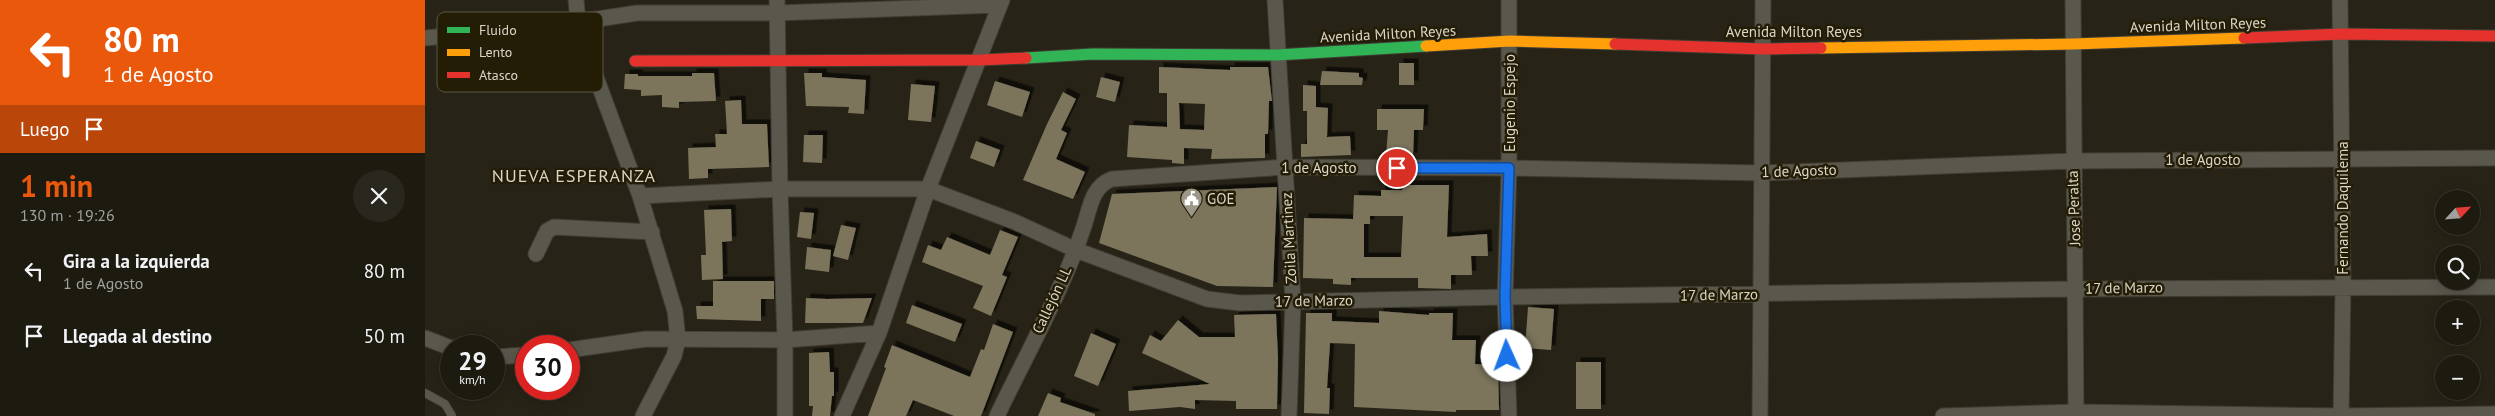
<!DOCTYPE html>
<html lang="es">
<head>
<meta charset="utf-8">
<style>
  :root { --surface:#1d1a10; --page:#2a271e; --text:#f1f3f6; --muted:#a0a19f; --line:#3b3830; --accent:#ea580c }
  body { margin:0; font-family:"PT Sans",sans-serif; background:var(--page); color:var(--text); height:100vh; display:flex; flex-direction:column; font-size:19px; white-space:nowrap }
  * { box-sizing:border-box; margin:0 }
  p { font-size:16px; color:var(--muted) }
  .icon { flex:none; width:28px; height:28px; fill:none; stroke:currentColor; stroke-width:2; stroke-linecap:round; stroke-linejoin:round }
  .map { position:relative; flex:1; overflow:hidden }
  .drawer { display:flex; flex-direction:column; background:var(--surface); width:425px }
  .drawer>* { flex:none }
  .banner { background:#ea580c; color:#fff; overflow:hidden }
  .needle { width:32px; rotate:64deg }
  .controls { position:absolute; left:2010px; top:190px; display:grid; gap:10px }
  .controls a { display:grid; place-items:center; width:45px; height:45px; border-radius:50%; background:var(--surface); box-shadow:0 2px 12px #0003,0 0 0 1px var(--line); font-size:25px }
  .speed { position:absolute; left:15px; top:335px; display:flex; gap:10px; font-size:25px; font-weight:700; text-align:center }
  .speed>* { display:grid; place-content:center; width:65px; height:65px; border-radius:50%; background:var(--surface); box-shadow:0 2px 12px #0003,0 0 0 1px var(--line); line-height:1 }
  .speed small { font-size:12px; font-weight:400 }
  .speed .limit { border:8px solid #d22; background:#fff; color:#111 }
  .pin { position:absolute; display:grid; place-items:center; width:42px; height:42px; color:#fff; margin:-21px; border:2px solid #fff; border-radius:50%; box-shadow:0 1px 5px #0007 }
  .me { position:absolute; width:55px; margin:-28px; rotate:358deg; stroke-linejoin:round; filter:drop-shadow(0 0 4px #0008) }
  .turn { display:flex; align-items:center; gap:18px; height:105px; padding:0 20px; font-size:22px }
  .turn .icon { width:65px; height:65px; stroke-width:2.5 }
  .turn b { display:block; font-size:35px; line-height:42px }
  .then { display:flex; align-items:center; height:48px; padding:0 20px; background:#0003; gap:10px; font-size:19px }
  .round { display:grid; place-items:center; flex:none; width:52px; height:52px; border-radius:26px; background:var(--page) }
  .summary { display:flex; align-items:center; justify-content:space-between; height:85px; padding:0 20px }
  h1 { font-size:30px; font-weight:800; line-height:38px; color:var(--accent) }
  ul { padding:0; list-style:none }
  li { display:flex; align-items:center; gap:15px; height:65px; padding:0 20px }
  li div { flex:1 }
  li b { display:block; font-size:19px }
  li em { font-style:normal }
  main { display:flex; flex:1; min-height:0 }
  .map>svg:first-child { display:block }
</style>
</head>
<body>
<main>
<section class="drawer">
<div class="banner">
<div class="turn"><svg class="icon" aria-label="left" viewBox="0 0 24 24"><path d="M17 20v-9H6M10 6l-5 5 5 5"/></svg><div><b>80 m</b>1 de Agosto</div></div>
<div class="then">Luego<svg class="icon" aria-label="arrive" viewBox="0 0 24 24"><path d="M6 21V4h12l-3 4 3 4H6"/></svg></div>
</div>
<div class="summary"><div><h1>1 min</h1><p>130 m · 19:26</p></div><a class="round"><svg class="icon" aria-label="close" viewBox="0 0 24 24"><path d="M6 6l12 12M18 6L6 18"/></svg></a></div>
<ul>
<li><svg class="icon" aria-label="left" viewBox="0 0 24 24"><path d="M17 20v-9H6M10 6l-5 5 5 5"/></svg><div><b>Gira a la izquierda</b><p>1 de Agosto</p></div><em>80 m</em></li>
<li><svg class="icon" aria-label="arrive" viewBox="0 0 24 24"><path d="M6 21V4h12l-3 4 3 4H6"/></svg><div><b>Llegada al destino</b></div><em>50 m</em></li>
</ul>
</section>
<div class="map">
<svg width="2070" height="416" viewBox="0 0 2070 416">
  <defs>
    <filter id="shadow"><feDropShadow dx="4.5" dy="-4.5" stdDeviation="0" flood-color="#0009"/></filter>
  </defs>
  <rect width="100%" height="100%" fill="#272316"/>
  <path fill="#7b745c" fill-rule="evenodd" filter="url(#shadow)" d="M974,63H989V85H974Z
    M734,67L805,70V67H843L847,101H844L843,134H840V158L786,159L787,149L759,148V164L747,163V160L702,157L704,125L742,127V93H734ZM754,103L780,104L779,130L755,129Z
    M897,71L934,73V77L938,78L937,85H895Z
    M267,73H289L291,101L254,102V108L237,107V95L216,96V90L199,89L200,74H213V76H267Z
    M379,73H397V77L441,80L439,114L423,113L424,107L381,106Z
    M676,77L695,82L690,102L671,97Z
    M570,81L605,92L597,117L562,105Z
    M486,84L510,86L506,122L483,120Z
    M878,85L891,86V107L903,108L902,137L925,136L926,155L876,157V144H882V111H878Z
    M638,92L651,99L636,130L642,133L631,159L660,172L648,199L598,180L622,124Z
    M316,100L317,124H342L344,167L283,169V178L264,179L263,148L291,147L290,134H302L300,101Z
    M952,109H999L998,130H989L988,157L961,156L963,130H952Z
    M379,135H398L397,163L378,162Z
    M551,141L575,150L569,167L545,158Z
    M978,185H1024L1022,237L1062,234L1063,256H1046L1047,275H1026V289L993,288V278H926V285L908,284V279L878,278L879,218L928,219L929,195L956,196V190H977ZM945,216H978L976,257H939V224H945Z
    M852,187L848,287L792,286L674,243L687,194Z
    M306,209L307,241L297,242L298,279L277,280L276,255H281L279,210Z
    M375,212L389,213L386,239L372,237Z
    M416,225L431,228L423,260L408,256Z
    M575,230L593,237L577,275L582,277L566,316L548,308L558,286L497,262L503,245L516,250L522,237L565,255Z
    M382,247L406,250L404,272L380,269Z
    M288,281H349V299H336V321L272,319L271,306H288Z
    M381,298L402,299L447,298L438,323H380Z
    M487,305L537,324L530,342L481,323Z
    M1103,307L1129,309L1126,350L1100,348Z
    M954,311L1004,315V313H1028L1027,340H1051L1050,364L1073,365L1074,410H1031V412L929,407L930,344L905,343L902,388H905L904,414L879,413L881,313H907V321L954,323Z
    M851,314L853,358L852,409H811V401L770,400V409L755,407L704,411L703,391L785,384L717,353L725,335L736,341L753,320L774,337H810L809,315Z
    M568,324L588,332L556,416H529L488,400L481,416H443L461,368L459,367L467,345L545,377L556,349L559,350Z
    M666,333L691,344L673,386L649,376Z
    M404,352L405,372H409V396H407L405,416H387L388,406H384V353Z
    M1151,362H1176V409H1151Z
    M623,393L636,398L635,402L670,414V416H613Z"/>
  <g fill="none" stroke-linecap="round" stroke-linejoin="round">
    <defs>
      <path id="lane" d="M0,393L20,404L27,416"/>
      <path id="street" d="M151,0L153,22L165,61L215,196L250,311L253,340L249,356L218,416
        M577,0L503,189L590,222L651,250L782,299L815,303L1080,297L1651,289L2070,287
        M850,0L868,301L864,416
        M1084,0V168L1080,297L1084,416
        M1648,0L1651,416
        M1915,0L1918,286L1916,416
        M0,38L153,22L212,13H352L574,5
        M215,196L355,189L352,0
        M111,254L122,231L129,227L227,232
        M0,338L26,348
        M144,350L221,339L360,340L454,333L417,416
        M69,357L101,355
        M360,416V340L355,189H503L454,333
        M572,416C601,355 638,290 659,226C665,208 667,186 687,179L860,167L1084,168L1338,173L1648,161L2070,158
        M1335,416L1338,0
        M1518,416L1651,412L1916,416L2070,414"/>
      <path id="fast" d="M601,58L668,54L852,55L1001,46"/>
      <path id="slow" d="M1001,46L1085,41L1190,44
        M1396,48L1648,44L1819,38"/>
      <path id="jam" d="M1819,38L1917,34L2070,36
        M1190,44L1339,49L1396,48
        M210,61L555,60L601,58"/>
    </defs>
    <use href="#lane" stroke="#403d33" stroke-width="9"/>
    <use href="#street" stroke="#403d33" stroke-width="17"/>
    <use href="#fast" stroke="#403d33" stroke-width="13"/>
    <use href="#slow" stroke="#403d33" stroke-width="13"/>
    <use href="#jam" stroke="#403d33" stroke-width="13"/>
    <use href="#lane" stroke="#5a574d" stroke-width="8"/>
    <use href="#street" stroke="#5a574d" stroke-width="15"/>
    <use href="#fast" stroke="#30b455" stroke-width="11"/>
    <use href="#slow" stroke="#ff9f0a" stroke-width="11"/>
    <use href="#jam" stroke="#e5322d" stroke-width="11"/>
  </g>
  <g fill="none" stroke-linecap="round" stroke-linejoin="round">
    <defs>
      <path id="route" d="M972,168H1084L1080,297L1082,356"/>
    </defs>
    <use href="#route" stroke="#114b97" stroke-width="12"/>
    <use href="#route" stroke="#1a73e8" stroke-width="9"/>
  </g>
  <defs>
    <symbol id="civic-pin" viewBox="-11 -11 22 30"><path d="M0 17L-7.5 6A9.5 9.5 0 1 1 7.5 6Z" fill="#9b9789" stroke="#241d06"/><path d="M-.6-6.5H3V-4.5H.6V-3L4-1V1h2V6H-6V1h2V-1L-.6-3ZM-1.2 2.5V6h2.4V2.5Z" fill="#fff"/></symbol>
  </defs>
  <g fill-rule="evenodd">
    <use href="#civic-pin" x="754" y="186" width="25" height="34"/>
  </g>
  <g text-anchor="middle" stroke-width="5" stroke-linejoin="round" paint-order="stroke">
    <g font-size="15" fill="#dad5c7" stroke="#241d06">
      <text transform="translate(1773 25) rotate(-2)" y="5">Avenida Milton Reyes</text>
      <text x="1369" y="37">Avenida Milton Reyes</text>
      <text transform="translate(963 34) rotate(-3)" y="5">Avenida Milton Reyes</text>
      <text transform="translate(1085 103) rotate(-90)" y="5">Eugenio Espejo</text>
      <text x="1778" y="165">1 de Agosto</text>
      <text x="894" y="173">1 de Agosto</text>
      <text transform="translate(1374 171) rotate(-2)" y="5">1 de Agosto</text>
      <text transform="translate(1649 208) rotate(-92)" y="5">Jose Peralta</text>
      <text transform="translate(1918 208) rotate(-90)" y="5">Fernando Daquilema</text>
      <text transform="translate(864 238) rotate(-93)" y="5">Zoila Martinez</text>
      <text transform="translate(1699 288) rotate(-1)" y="5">17 de Marzo</text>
      <text transform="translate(1294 295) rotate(-1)" y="5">17 de Marzo</text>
      <text transform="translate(627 300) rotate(-65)" y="5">Callejón LL</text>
      <text transform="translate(889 301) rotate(-1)" y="5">17 de Marzo</text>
    </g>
    <g font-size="15" fill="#dad5c7" stroke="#241d06" text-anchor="start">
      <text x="782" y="204">GOE</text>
    </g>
    <g font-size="18" letter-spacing="1" fill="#dad5c7" stroke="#241d06">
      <text x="149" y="182">NUEVA ESPERANZA</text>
    </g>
  </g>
  <rect x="12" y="12" width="166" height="80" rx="8" fill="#241d06" stroke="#5b5440" stroke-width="1"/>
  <rect x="22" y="27" width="23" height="6" fill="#30b455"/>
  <rect x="22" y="49" width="23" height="7" fill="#ff9f0a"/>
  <rect x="22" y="72" width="23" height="6" fill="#e5322d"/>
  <g font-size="14" fill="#dad5c7">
    <text x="54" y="35">Fluido</text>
    <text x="54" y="57">Lento</text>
    <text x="54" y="80">Atasco</text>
  </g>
</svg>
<div class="controls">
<a><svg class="needle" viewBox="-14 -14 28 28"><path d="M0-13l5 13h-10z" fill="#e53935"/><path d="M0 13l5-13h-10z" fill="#a0a19f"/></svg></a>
<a><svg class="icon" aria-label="search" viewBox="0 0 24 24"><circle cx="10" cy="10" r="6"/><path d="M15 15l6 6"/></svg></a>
<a>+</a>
<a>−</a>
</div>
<div class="speed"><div>29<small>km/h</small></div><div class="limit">30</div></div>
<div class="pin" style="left:972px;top:168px;background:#d93025"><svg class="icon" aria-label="arrive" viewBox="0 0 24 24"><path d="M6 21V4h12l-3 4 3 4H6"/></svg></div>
<svg class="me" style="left:1082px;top:356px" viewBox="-20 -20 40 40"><circle r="19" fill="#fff"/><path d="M0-13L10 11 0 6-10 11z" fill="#1a73e8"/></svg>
</div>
</main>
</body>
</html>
